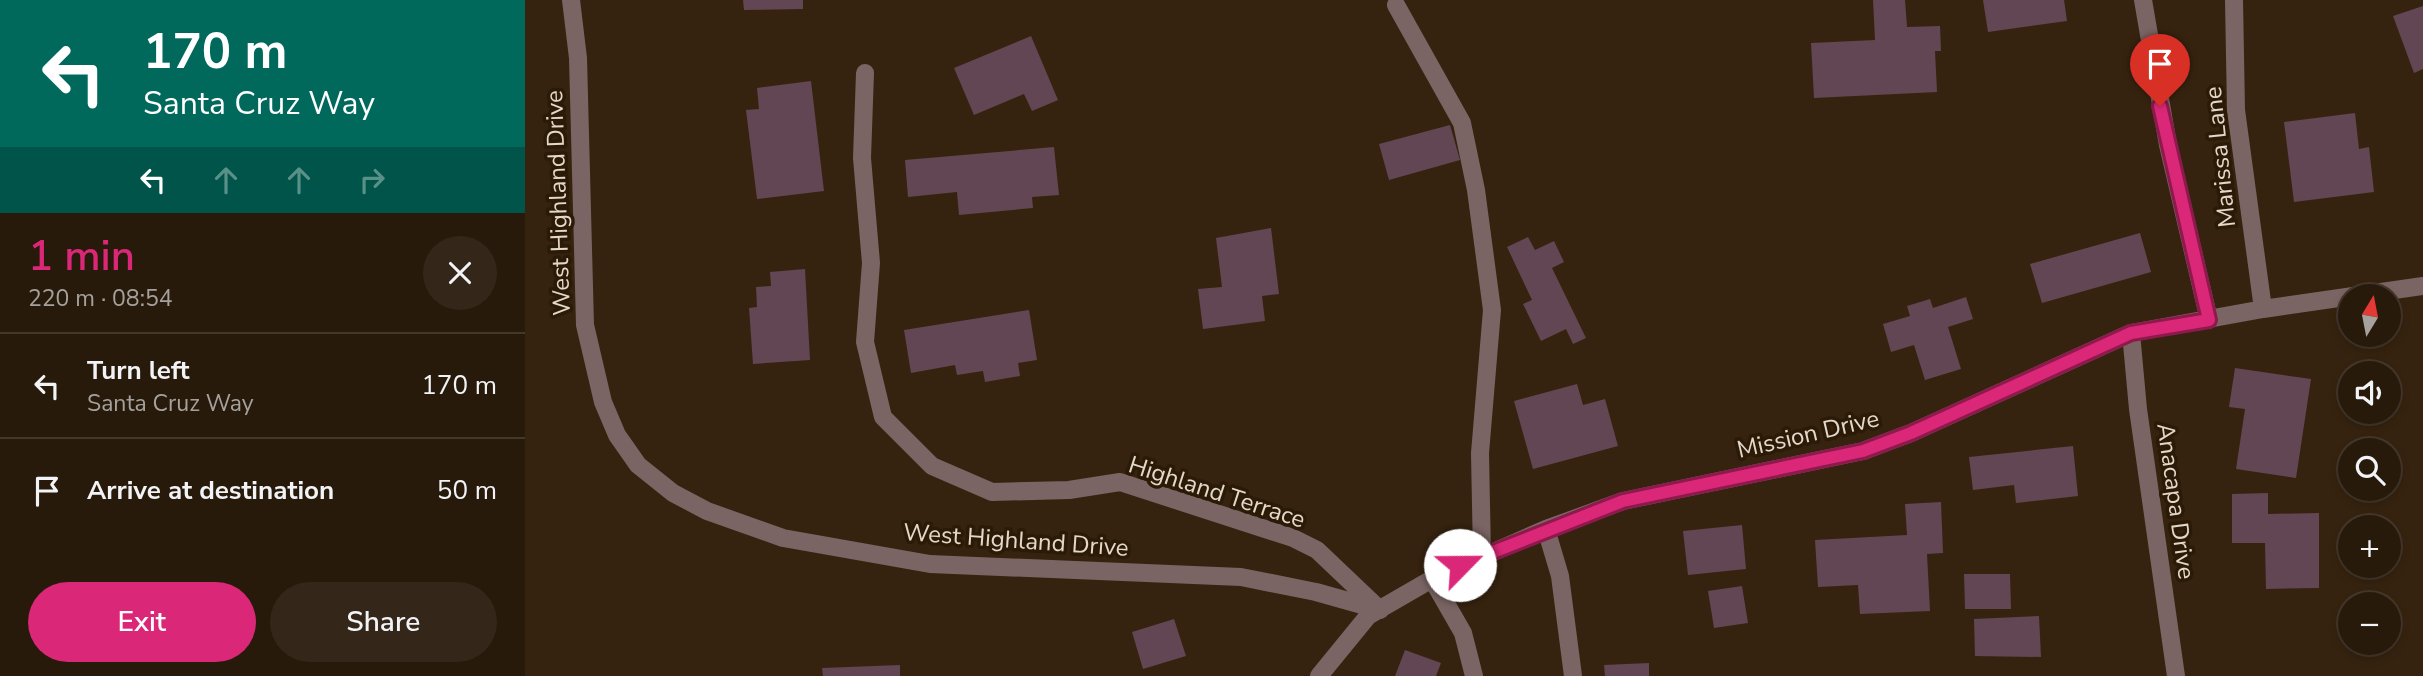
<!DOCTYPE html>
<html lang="en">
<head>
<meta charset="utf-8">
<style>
  :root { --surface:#281a0b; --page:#342719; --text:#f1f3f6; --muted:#a5a19d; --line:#44382c; --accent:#db2777 }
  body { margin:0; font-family:"Nunito Sans",sans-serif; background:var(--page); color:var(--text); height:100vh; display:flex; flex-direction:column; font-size:26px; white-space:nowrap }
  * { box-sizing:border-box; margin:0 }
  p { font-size:23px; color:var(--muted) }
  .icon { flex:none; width:38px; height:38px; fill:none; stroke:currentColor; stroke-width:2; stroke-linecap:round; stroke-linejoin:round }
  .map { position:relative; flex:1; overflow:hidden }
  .details { display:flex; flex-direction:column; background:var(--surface); width:525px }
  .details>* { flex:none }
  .guide { background:#00695c; color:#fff; overflow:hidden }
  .needle { width:46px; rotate:10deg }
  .controls { position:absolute; left:1813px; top:284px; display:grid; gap:14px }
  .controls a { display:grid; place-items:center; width:63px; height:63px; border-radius:50%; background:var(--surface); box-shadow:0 4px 10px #0003,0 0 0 2px var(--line); font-size:35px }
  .pin { position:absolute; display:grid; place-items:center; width:60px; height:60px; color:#fff; margin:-72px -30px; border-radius:50% 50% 50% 0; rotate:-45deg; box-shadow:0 0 7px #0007 }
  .pin .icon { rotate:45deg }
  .me { position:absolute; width:77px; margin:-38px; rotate:67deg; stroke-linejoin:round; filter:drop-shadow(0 0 5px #0008) }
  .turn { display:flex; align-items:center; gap:24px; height:147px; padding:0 28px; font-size:32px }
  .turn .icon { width:91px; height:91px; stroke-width:2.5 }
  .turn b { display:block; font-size:49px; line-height:60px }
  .lanes { display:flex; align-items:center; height:66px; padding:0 28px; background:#0003; justify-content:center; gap:35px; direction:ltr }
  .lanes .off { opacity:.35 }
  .round { display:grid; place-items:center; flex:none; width:74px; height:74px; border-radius:37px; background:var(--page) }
  .overview { display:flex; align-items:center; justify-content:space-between; height:119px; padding:0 28px }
  h1 { font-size:42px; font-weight:600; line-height:52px; color:var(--accent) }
  .primary-button { display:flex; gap:14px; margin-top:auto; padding:14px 28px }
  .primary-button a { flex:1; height:80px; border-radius:42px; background:var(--accent); color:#fff; font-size:28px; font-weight:600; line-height:80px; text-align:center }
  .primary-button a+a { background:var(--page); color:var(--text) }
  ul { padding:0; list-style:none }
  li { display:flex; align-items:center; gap:21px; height:105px; padding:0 28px; border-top:2px solid var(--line) }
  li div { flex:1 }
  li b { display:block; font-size:26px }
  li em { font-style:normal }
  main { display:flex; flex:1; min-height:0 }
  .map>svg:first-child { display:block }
</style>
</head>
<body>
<main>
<section class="details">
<div class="guide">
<div class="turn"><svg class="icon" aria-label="left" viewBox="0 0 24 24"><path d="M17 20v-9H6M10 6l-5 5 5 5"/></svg><div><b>170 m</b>Santa Cruz Way</div></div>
<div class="lanes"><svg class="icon" aria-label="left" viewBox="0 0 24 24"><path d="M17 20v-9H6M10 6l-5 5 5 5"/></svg><svg class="icon off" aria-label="ahead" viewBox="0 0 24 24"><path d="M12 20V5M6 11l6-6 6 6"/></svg><svg class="icon off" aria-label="ahead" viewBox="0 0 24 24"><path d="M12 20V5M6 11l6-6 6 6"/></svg><svg class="icon off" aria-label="right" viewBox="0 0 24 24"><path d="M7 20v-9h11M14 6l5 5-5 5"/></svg></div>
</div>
<div class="overview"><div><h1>1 min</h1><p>220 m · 08:54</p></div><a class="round"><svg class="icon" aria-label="close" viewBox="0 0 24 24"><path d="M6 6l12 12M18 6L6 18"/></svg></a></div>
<ul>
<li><svg class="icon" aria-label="left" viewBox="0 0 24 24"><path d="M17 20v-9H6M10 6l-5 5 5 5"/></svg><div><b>Turn left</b><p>Santa Cruz Way</p></div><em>170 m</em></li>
<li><svg class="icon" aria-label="arrive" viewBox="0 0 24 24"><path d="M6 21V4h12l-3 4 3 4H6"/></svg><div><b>Arrive at destination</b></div><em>50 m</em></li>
</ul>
<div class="primary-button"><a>Exit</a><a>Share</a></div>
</section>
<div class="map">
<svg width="1898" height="676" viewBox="0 0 1898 676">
  <rect width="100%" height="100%" fill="#36230f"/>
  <path fill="#624653" d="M218,0H278V9L219,10Z
    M1348,0H1380L1382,27L1415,26L1416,51H1410L1412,92L1289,98L1286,43L1350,40Z
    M1458,0H1539L1542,21L1463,32Z
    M1898,6V69L1889,73L1868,16Z
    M506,36L533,100L507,111L499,94L449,115L429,68Z
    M286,81L299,191L232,199L221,110L234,109L232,88Z
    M1830,113L1834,149L1844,147L1849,192L1769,202L1759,122Z
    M925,125L935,160L864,180L854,144Z
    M529,147L534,195L507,197L508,208L434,215L432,192L383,197L380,160Z
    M746,228L754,294L737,296L740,321L678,329L673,289L697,287L691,238Z
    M1615,233L1626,272L1517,303L1505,264Z
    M1003,237L1010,250L1029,241L1039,262L1027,268L1061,338L1048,344L1041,329L1016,341L998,304L1007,300L982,247Z
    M280,269L285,360L228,364L224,308L232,307L231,287L246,286L245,272Z
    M1441,297L1448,319L1423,327L1436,369L1400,380L1389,345L1366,352L1358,324L1385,316L1382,306L1405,299L1408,308Z
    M504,310L512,360L493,363L495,376L460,382L458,371L432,375L430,365L386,373L379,330Z
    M1710,368L1786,379L1771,478L1711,469L1720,409L1704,407Z
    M1052,384L1058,405L1080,399L1093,446L1008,469L989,401Z
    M1548,446L1553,496L1491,503L1489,485L1448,490L1444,457Z
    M1743,493V514L1794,513V588L1741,589L1740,543H1707V494Z
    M1416,502L1418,553L1402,554L1405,611L1335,614L1333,585L1293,587L1290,540L1382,535L1380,504Z
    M1217,525L1221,569L1163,575L1158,531Z
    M1439,574H1485L1486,609H1440Z
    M1217,586L1223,623L1189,628L1183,591Z
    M1514,616L1516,657L1450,656L1449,619Z
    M649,619L661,656L618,669L607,632Z
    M880,650L916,663L911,676H870Z
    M1124,663V676H1080L1079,665Z
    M375,665V676H298L297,668Z"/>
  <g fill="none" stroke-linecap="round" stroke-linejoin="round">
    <path stroke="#7a6564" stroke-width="18" d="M46,0L53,58L60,325L78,402L92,435L113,465L148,493L182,511L258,538L405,564L716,577L791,592L855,610
      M1618,0L1643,145L1684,320
      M1709,0L1711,110L1738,309
      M871,5L937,123L951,190L967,310L955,453L957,556
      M340,73L337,158L346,263L340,342L358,417L407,466L467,492L544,490L595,482L768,538L792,550L852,607
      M1606,333L1613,409L1651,676
      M1021,529L1035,576L1048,676
      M907,579L938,633L949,676
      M794,676L843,616L907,579L1021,529L1098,501L1338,451L1386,433L1606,333L1738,309L1898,286"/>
  </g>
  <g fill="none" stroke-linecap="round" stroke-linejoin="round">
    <defs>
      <path id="route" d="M935,565L1098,501L1338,451L1386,433L1606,333L1684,320L1635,106"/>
    </defs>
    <use href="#route" stroke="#8e194d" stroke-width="18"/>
    <use href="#route" stroke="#db2777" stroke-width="12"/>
  </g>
  <g text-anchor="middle" stroke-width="7" stroke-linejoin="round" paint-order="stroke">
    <g font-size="24" fill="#e4d8cb" stroke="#2b1a05">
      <text transform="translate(1695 157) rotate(-96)" y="8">Marissa Lane</text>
      <text transform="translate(33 203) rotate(-92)" y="8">West Highland Drive</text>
      <text transform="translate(1283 434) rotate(-13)" y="8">Mission Drive</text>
      <text transform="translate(692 492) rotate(18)" y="8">Highland Terrace</text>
      <text transform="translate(1651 501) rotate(82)" y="8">Anacapa Drive</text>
      <text transform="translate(491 540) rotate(4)" y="8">West Highland Drive</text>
    </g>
  </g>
</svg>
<div class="controls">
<a><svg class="needle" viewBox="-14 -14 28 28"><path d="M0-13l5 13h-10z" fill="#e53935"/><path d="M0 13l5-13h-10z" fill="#a5a19d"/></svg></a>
<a><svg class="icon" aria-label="sound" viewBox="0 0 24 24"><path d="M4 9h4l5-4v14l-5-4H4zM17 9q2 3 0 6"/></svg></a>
<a><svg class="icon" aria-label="search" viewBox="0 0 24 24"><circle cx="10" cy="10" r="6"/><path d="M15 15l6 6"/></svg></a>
<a>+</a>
<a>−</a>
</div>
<div class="pin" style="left:1635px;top:106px;background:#d93025"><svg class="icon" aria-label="arrive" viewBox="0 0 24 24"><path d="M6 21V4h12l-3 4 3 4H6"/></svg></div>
<svg class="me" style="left:935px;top:565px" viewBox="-20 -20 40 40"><circle r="19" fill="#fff"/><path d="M0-13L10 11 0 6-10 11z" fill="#db2777"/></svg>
</div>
</main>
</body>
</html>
